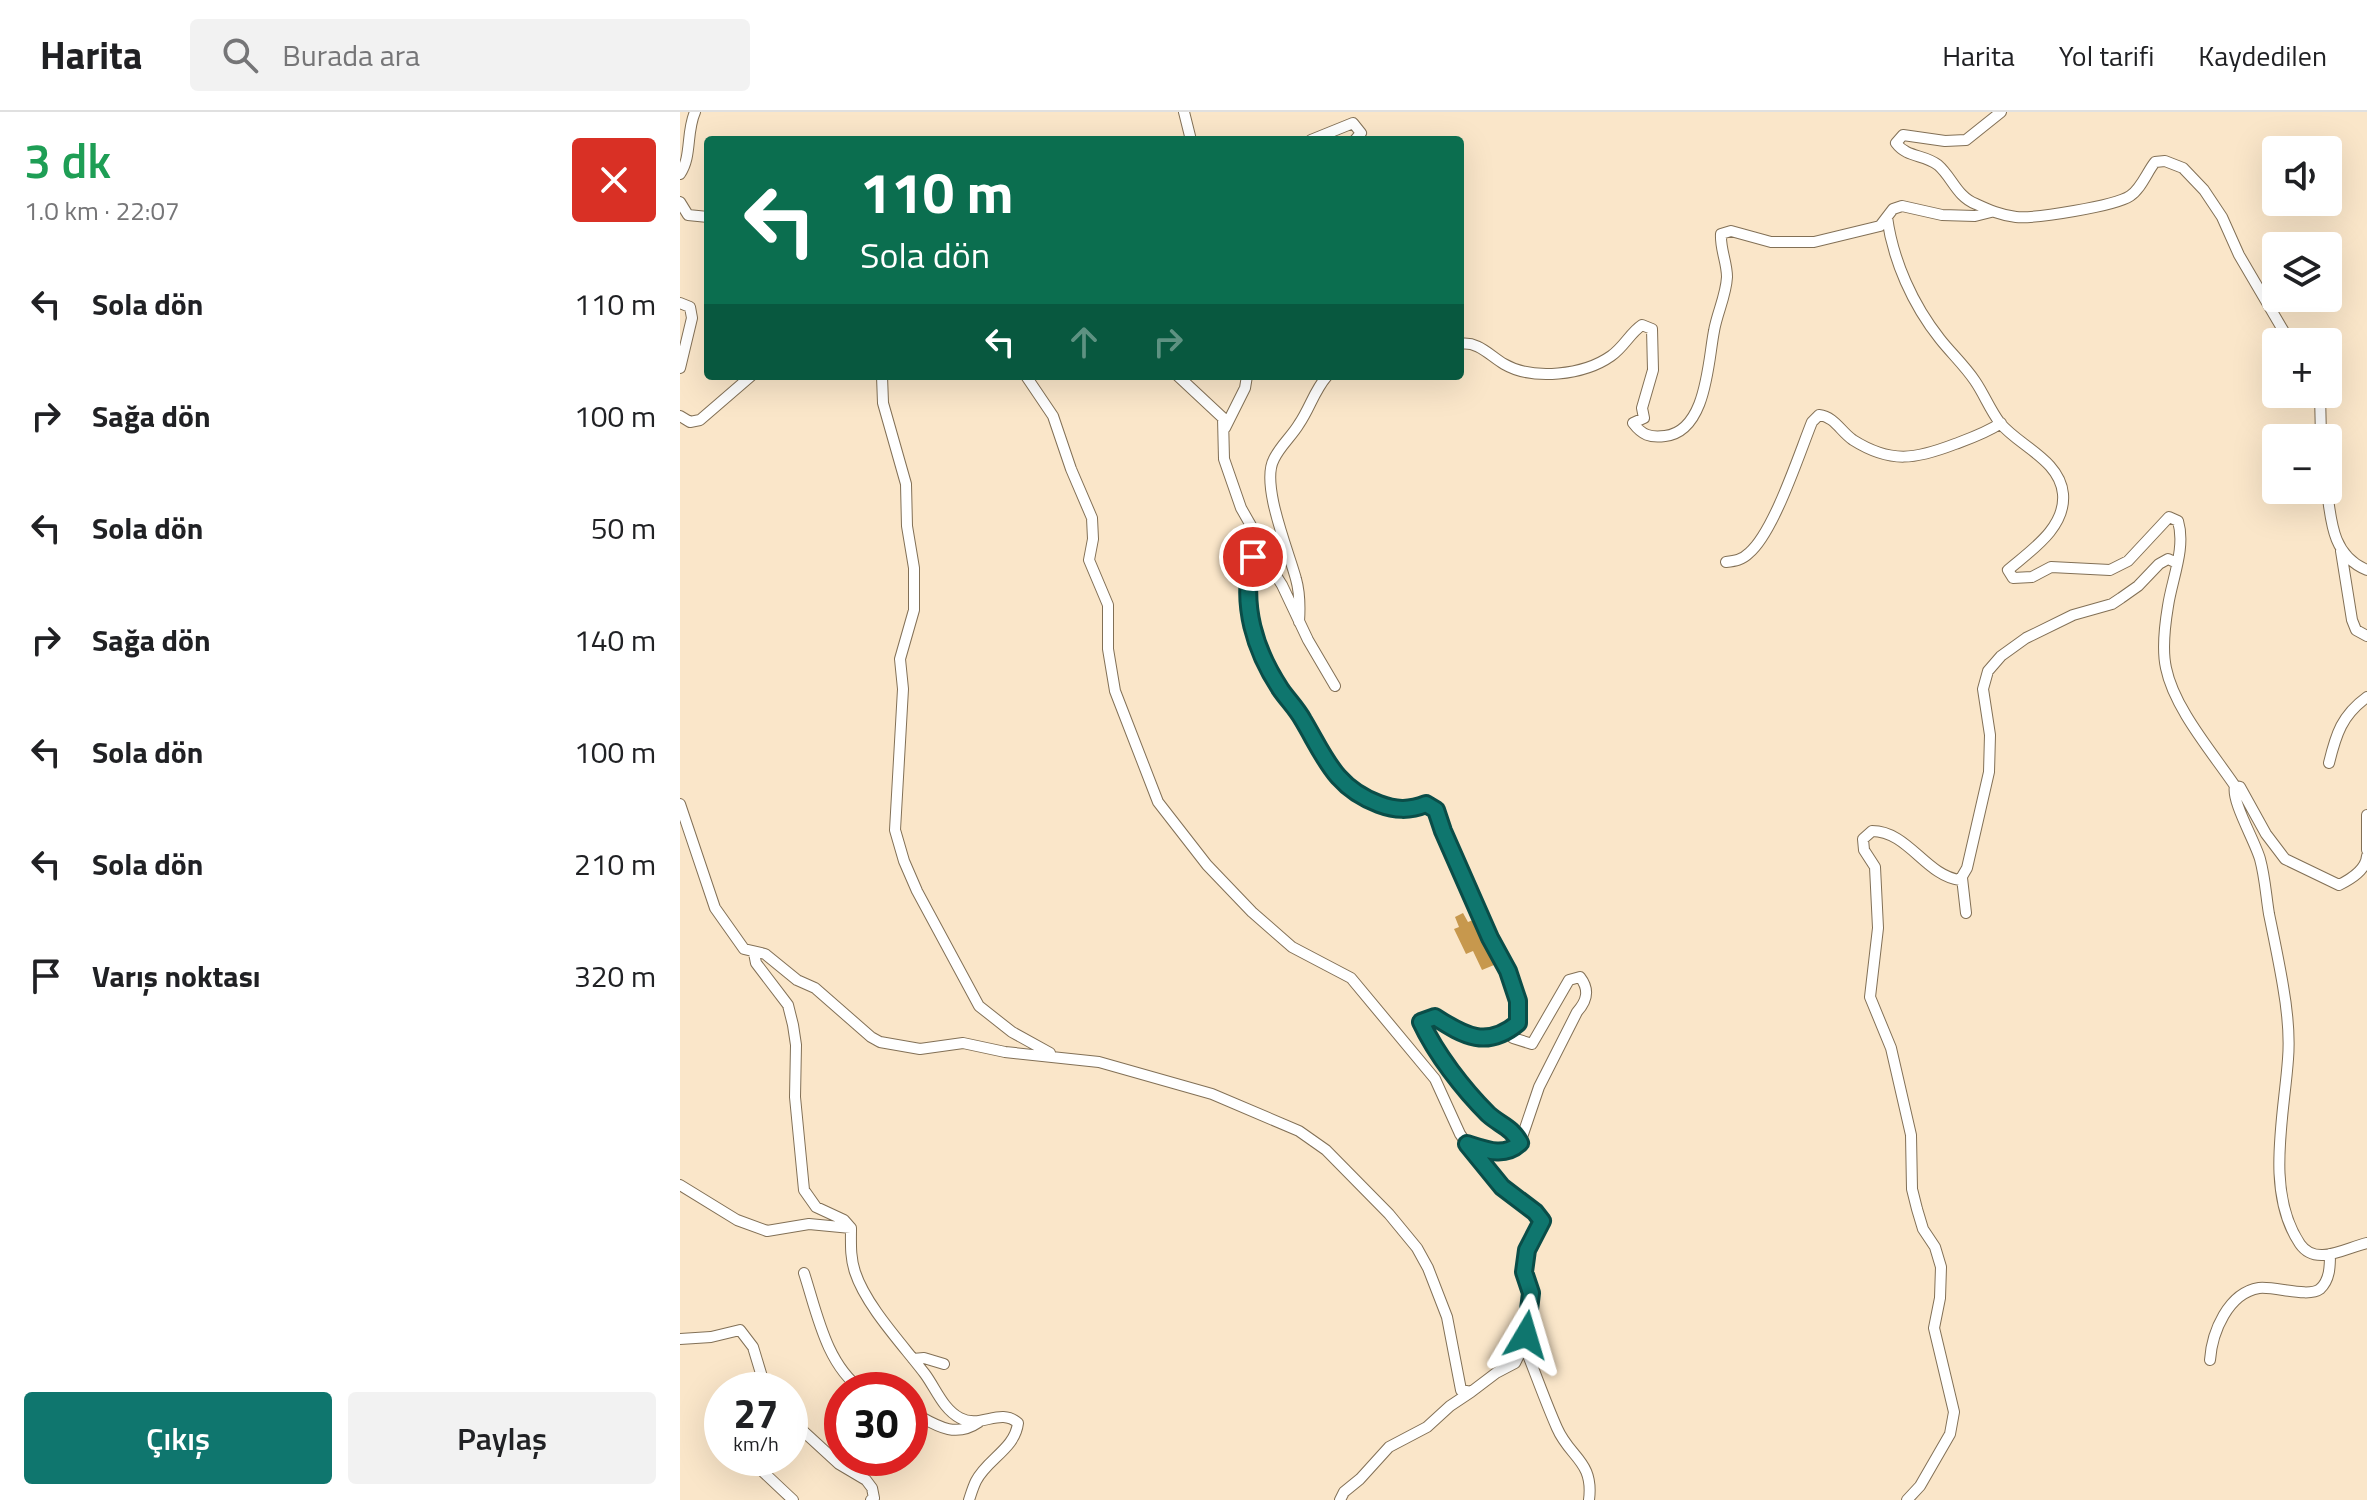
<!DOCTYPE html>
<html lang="tr">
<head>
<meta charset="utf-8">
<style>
  :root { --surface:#fff; --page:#f2f2f2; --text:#202124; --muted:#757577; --line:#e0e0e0; --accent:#0f766e }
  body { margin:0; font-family:"Titillium Web",sans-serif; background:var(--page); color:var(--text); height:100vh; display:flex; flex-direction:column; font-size:30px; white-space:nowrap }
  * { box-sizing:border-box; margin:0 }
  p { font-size:26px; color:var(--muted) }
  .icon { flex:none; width:44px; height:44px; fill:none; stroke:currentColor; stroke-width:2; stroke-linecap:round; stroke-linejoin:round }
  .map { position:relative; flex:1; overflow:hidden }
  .panel { display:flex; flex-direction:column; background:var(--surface); width:680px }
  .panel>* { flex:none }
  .hud { position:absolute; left:24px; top:24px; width:760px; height:244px; border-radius:8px; box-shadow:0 8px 32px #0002; background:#0b6e4f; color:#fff; overflow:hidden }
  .fabs { position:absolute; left:1582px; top:24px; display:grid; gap:16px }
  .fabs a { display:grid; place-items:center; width:80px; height:80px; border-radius:8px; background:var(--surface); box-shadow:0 8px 32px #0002; font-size:40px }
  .speed { position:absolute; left:24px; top:1260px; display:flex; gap:16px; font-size:40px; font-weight:700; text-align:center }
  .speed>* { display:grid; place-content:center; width:104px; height:104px; border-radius:50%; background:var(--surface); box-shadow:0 8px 32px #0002; line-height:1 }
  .speed small { font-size:20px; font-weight:400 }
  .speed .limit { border:12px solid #d22; background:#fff; color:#111 }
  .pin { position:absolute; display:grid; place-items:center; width:68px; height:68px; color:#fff; margin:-34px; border:4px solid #fff; border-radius:50%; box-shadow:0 2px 8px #0007 }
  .me { position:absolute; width:88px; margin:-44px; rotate:7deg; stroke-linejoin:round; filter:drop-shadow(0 0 6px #0008) }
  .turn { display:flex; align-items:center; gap:28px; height:168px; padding:0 24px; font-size:36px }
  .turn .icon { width:104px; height:104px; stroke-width:2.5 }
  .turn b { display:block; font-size:56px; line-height:68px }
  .lanes { display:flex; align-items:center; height:76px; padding:0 24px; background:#0003; justify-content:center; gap:40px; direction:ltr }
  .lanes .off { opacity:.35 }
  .round { display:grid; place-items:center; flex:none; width:84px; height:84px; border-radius:8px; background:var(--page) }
  .summary { display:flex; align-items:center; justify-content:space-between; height:136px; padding:0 24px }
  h1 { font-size:48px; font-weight:600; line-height:60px; color:#1e9e55 }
  .cta { display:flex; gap:16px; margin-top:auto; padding:16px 24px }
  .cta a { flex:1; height:92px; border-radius:8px; background:var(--accent); color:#fff; font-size:32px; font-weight:600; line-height:92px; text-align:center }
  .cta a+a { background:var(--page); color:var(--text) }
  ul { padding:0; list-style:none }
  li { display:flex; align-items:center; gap:24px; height:112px; padding:0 24px }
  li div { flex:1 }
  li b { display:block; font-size:30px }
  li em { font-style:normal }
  header { display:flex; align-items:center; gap:48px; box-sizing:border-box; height:112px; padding:0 40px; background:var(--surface); border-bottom:2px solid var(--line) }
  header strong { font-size:38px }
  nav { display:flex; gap:44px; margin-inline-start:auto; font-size:28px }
  .search { width:560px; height:72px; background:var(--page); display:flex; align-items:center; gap:20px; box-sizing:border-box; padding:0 28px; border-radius:8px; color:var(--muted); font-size:30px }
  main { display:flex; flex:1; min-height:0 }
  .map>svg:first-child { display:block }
</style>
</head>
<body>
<header>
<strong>Harita</strong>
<div class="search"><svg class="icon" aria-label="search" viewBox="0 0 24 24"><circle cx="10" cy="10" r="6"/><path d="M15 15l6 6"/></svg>Burada ara</div>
<nav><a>Harita</a><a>Yol tarifi</a><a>Kaydedilen</a></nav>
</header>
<main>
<section class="panel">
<div class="summary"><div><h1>3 dk</h1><p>1.0 km · 22:07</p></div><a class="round" style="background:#d93025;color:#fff"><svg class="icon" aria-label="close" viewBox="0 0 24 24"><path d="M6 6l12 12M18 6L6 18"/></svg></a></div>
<ul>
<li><svg class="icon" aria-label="left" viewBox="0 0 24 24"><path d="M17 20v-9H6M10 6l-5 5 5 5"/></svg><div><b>Sola dön</b></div><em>110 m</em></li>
<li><svg class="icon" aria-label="right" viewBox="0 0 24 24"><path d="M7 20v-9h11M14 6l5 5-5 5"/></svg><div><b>Sağa dön</b></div><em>100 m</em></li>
<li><svg class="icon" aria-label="left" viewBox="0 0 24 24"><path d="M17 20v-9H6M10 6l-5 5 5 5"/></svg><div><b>Sola dön</b></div><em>50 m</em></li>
<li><svg class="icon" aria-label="right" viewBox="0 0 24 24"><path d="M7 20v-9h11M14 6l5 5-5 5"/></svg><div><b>Sağa dön</b></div><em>140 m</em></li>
<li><svg class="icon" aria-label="left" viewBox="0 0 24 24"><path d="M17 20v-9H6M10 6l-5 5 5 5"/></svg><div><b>Sola dön</b></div><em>100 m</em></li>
<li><svg class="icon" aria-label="left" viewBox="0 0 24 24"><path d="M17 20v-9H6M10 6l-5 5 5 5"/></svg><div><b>Sola dön</b></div><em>210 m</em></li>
<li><svg class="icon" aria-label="arrive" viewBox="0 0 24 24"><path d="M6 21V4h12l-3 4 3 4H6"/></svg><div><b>Varış noktası</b></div><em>320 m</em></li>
</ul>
<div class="cta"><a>Çıkış</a><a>Paylaş</a></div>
</section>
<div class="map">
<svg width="1687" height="1388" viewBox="0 0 1687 1388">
  <rect width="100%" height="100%" fill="#fae6c9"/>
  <path fill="#c7984d" d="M783,801L788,810L793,808L814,853L802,858L793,839L786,842L774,817L779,815L775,805Z"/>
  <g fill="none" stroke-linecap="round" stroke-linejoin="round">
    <defs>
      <path id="minor" d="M504,0L511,28
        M1321,0L1286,28L1265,29L1223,23L1216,31C1227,46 1244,42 1258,53C1272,65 1277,85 1296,92C1309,98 1320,103 1336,105C1354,107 1435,94 1450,84C1461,77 1467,60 1475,50L1485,49L1503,56L1524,78L1542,105L1559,143L1610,230
        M631,28L673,11L681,21L675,28
        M0,62C12,45 6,20 15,0
        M0,90L8,103L28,105
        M1207,105C1213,149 1233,193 1260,227C1271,241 1285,254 1295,269C1304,282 1310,298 1320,311C1339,334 1380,348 1383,382C1386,416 1350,439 1328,458L1333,466L1352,465L1371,455L1430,458L1448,449L1489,405L1498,409C1506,436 1492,467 1488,494C1485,512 1482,538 1486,556C1494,596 1532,640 1555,674
        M0,191L10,195L12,206L0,256
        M780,232C798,229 809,243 824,252C853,269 904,263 931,244C944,235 950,221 962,213L972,217L973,258L962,296L964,306L953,311C962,323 970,326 985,324C1027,319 1028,249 1034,219C1037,201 1046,184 1047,165C1047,150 1040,137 1041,122L1051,119L1091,130H1134L1200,114L1213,97L1222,94L1262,103L1295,104L1311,100
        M202,264L203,291L226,372L227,414L234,456V498L220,547L223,577L215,718L224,749L237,779L299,894L332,920L370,941
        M498,264L543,306L544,347L561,396L578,426L579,437L570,455L568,495L573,520L585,551L621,604L646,651L668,676L677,683L713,697L736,696L746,692L756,698L763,719L810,826L828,859L838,889V911L833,915V926L852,932L889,868L900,865C910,878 907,889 897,900L859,975L840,1031L831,1039L817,1041L787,1032
        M1640,282L1641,326
        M0,304L10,310L20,308L71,264
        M545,316L565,276L567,264
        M1647,378C1651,411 1653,444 1687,458
        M579,437L602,473L628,528L655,574
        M1661,439L1672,508L1676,518L1687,524
        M1046,450C1055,449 1062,448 1069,441C1094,420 1119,342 1132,310L1139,303C1155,305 1160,319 1173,328C1211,352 1236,347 1275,332C1291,326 1306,321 1321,311
        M619,510C620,495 620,481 616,467C609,440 580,372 594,347C600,334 612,324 619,312C630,296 634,279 647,264
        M1649,651C1656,622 1662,603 1687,585
        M0,692L35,796L64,837L85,842L117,868L135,876L191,925L200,930L240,937L283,931L325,940L419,950L532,982L619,1019L646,1038L709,1102L737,1136L748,1156L767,1205L781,1278L791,1280L816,1261L835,1251L844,1233L851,1181L844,1160L847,1138L862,1109L855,1100L822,1075L800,1051L780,1022L755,967L671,866L612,835L572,800L527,753L478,690L435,579L428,537V493L409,448L413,427L412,406L391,357L373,304L346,264
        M1687,703V738
        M1687,744C1686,758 1671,767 1659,773L1605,747L1586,722L1560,675L1555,674C1551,689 1575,729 1580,747C1585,765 1586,784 1589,802C1594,826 1599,850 1603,874C1607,897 1610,923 1608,947C1604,1005 1585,1080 1620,1132C1636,1155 1665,1136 1687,1131
        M1282,766L1286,801
        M74,841L76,851L108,893L113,913L116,933L115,985L124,1078L136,1095L164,1108L171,1116C171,1131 170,1145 175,1160C186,1194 223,1233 245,1262C256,1277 263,1297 280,1306C301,1317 320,1295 338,1311C335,1337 307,1347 296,1369C293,1375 291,1382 289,1388
        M833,915C798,933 785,925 755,905L741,910C756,942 783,977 808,1002C820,1013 832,1015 840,1031
        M0,1073L57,1108L87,1119L129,1112L171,1116
        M124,1161C137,1201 146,1252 182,1278
        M0,1227L31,1225L60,1218L73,1235L86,1278
        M844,1233C855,1260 865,1289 877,1316C890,1346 914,1349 909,1388
        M233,1247L244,1246L264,1252
        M1530,1248C1532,1220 1548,1181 1579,1176C1595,1174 1628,1186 1640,1177C1650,1168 1650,1154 1650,1142
        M230,1299C253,1311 273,1328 299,1310
        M110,1307L159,1352L186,1368L192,1376L194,1386L191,1388
        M80,1357L113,1388
        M660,1388L664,1380L680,1367L709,1335L747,1315L770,1294L791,1280
        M1227,1388L1240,1374L1270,1322L1274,1300L1254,1216L1260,1186L1261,1155L1255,1135L1243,1117L1237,1097L1232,1077L1231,1023L1211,936L1190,885L1198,816L1195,755L1184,738L1183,727L1192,719C1228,719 1246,764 1280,768L1287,756L1309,660L1310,623L1303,577L1308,559L1321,544L1346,526L1393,503L1432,492L1441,486L1458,474L1479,452L1488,447L1497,451"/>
    </defs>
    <use href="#minor" stroke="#827056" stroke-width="12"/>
    <use href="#minor" stroke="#fff" stroke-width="10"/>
  </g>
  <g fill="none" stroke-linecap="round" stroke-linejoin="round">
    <defs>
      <path id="route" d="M573,445C560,492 575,539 601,578C608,588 617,597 623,608C645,645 655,676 699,692C715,698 729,699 746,692L756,698L763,719L810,826L828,859L838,889V911C807,937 784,924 755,905L741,910C756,942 783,977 808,1002C820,1013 832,1015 840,1031C824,1046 806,1038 787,1032L822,1075L855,1100L862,1109L847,1138L844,1160L851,1181L846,1223"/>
    </defs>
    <use href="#route" stroke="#0a4d48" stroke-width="20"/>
    <use href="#route" stroke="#0f766e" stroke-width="14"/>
  </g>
</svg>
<div class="fabs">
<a><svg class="icon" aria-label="sound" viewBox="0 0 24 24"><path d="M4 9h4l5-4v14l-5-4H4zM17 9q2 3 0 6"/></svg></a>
<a><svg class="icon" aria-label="layers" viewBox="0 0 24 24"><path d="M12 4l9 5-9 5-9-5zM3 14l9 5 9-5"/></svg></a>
<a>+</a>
<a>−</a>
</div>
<div class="speed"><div>27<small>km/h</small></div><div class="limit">30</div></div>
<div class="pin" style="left:573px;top:445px;background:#d93025"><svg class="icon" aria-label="arrive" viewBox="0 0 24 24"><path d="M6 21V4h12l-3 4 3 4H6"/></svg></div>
<svg class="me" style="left:846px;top:1223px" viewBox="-20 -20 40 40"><path d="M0-17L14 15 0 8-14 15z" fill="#0f766e" stroke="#fff" stroke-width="4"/></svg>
<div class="hud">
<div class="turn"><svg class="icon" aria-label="left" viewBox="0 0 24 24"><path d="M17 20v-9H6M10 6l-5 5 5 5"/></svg><div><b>110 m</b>Sola dön</div></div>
<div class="lanes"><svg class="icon" aria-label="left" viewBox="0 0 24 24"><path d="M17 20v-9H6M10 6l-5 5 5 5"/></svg><svg class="icon off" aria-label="ahead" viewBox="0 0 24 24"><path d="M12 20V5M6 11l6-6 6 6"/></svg><svg class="icon off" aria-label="right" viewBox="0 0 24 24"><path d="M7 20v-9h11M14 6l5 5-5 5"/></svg></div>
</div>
</div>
</main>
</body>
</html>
